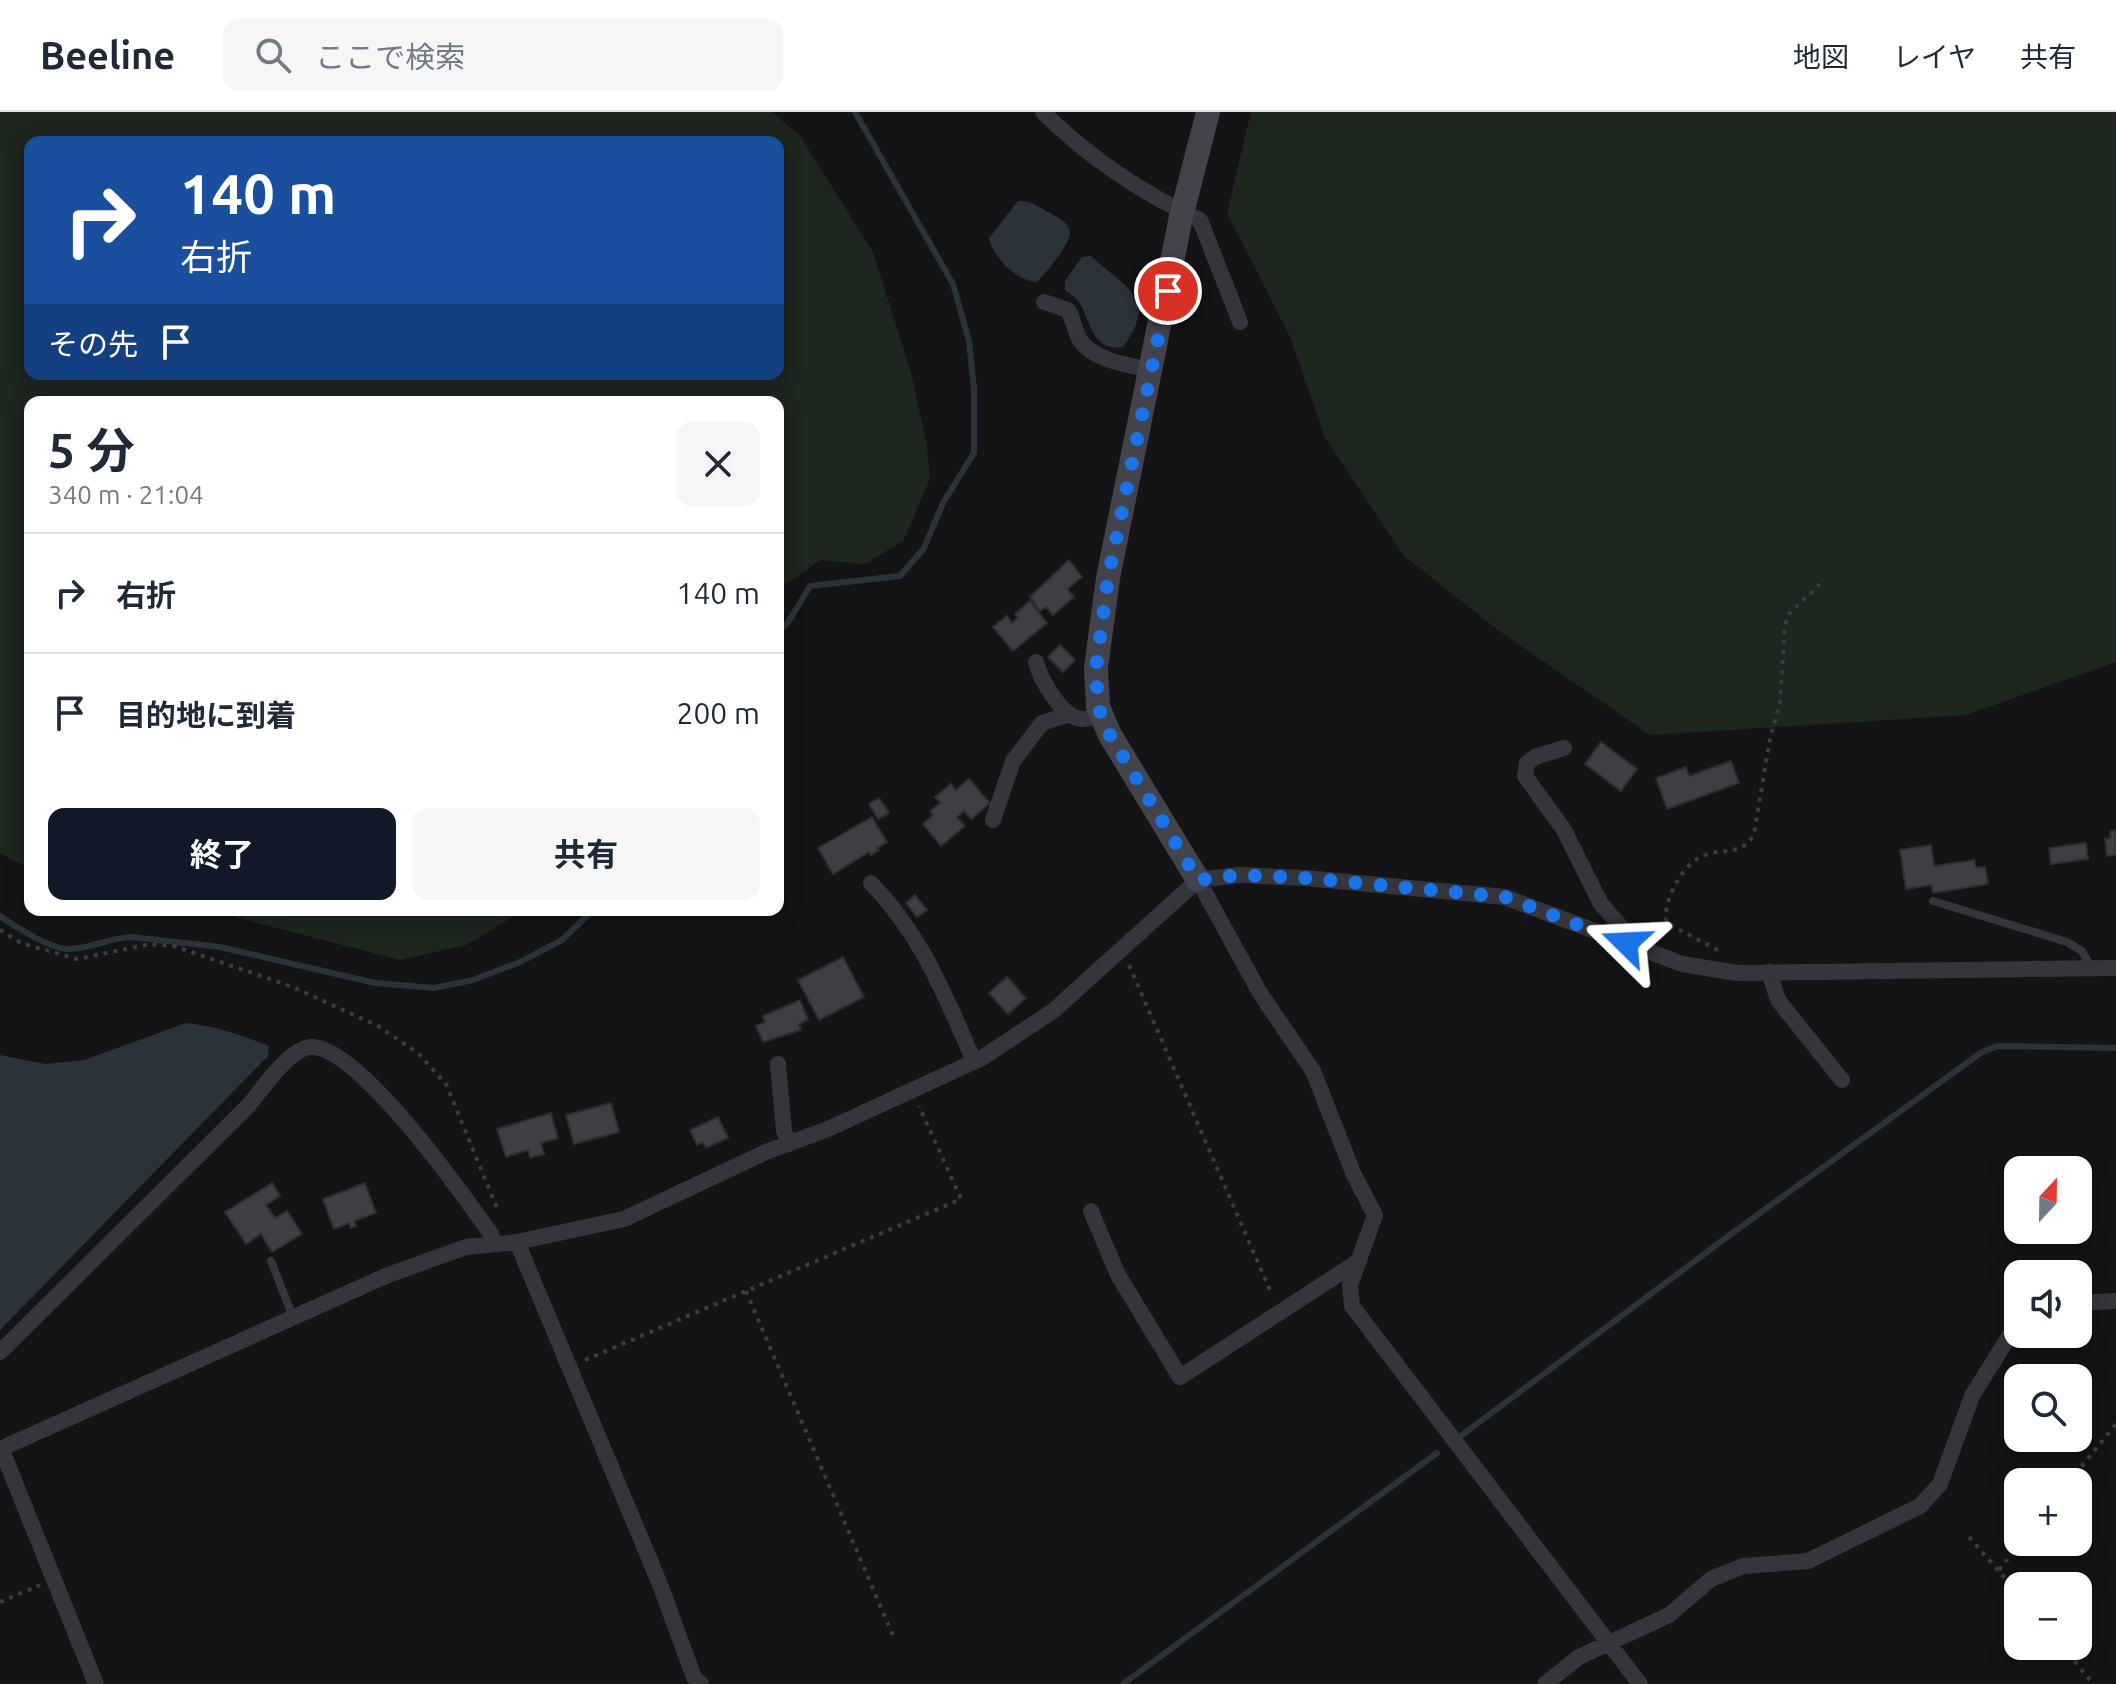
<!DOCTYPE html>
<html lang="ja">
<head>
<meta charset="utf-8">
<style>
  :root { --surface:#fff; --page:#f6f6f7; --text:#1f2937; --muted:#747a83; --line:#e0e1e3; --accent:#111827 }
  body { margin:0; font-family:Ubuntu,"Noto Sans JP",sans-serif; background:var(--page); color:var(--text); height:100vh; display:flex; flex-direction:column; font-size:30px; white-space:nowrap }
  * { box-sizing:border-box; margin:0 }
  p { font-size:26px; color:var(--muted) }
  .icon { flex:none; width:44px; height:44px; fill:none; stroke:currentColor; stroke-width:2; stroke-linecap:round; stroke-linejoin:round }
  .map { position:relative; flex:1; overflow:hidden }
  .drawer { position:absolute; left:24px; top:284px; width:760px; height:520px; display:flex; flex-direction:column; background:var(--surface); border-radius:16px; box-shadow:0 4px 20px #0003 }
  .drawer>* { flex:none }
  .top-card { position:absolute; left:24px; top:24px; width:760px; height:244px; border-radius:16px; box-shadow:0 4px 20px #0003; background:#1a4fa0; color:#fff; overflow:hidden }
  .needle { width:52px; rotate:22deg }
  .tools { position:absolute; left:2004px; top:1044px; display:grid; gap:16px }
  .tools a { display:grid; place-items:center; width:88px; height:88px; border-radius:16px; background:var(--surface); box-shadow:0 4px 20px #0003; font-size:40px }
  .pin { position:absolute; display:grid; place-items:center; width:68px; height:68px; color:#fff; margin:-34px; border:4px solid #fff; border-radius:50%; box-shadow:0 2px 8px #0007 }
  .me { position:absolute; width:88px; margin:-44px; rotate:291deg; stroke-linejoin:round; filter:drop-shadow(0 0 6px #0008) }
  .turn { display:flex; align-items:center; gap:28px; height:168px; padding:0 24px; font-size:36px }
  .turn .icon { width:104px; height:104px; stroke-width:2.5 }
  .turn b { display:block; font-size:56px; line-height:68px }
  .then { display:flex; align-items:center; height:76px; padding:0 24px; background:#0003; gap:16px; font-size:30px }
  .round { display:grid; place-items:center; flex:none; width:84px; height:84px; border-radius:16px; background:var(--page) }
  .headline { display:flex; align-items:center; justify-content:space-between; height:136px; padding:0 24px }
  h1 { font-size:48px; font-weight:700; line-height:60px }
  .primary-button { display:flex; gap:16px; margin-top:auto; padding:16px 24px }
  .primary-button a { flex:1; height:92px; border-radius:16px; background:var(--accent); color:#fff; font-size:32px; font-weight:700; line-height:92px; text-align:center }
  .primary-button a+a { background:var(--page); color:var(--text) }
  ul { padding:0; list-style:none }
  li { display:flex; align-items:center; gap:24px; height:120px; padding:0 24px; border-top:2px solid var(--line) }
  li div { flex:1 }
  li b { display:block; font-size:30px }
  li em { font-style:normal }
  header { display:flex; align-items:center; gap:48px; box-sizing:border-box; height:112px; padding:0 40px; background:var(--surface); border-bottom:2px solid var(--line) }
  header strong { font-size:38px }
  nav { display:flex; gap:44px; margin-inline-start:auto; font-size:28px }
  .search { width:560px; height:72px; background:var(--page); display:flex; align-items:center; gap:20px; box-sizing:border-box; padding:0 28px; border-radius:16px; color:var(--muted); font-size:30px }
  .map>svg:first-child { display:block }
</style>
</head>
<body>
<header>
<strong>Beeline</strong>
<div class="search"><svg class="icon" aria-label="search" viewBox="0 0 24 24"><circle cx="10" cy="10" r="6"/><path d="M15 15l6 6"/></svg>ここで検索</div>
<nav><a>地図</a><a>レイヤ</a><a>共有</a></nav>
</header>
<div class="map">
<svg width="2116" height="1572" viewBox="0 0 2116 1572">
  <rect width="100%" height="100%" fill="#141416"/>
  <path fill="#1e2620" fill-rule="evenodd" d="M0,0H772L800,24L873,140L911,261L927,333L930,367L903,429L865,452L820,448L778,478V290H30V757L0,741ZM30,30H778V262H30Z
    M1251,0H2116V550L1966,603L1650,623L1498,518L1404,444L1325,326L1291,227L1227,101Z
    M208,798H525L466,833L400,848Z"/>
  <path fill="#2a323a" d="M1018,89C1030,88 1038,94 1048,100C1055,104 1065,108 1069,116C1075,129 1045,161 1037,170C1016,169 994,146 989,126Z
    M1091,144C1126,177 1159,185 1123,235C1092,240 1091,210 1080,192C1077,186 1070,182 1065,178V169L1082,145Z
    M186,911C216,914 241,923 269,934L268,944L0,1218V943L45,952L84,948Z"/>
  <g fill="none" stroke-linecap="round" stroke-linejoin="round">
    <path stroke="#2a323a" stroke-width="6" d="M778,518L787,512L810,474L900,464L924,436L943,391L974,341V276L969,229L953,172L855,0
      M0,804C14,814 52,838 69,837C91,837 110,825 132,825L220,835L375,871L434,876L473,868L520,850L562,828L593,798
      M1462,1323L1731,1122L1982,940L1997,934L2116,936
      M1123,1572L1437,1341"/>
  </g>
  <path fill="#3e3e43" stroke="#2e2e32" stroke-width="2" d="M1069,448L1082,465L1067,477L1074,485L1053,503L1046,495L1040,499L1030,485Z
    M1030,489L1047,511L1013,539L993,515L1007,504L1012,511L1018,506L1015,502Z
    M1060,533L1075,548L1063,560L1048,545Z
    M1601,630L1637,657L1621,679L1585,652Z
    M1731,649L1739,671L1667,697L1656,666L1686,655L1689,664Z
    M969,667L990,691L971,707L964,699L957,705L965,714L941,734L923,712L933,703L930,699L940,691L935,685L951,672L956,678Z
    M879,686L889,701L878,707L869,692Z
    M872,705L887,730L877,736L879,738L871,743L869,740L833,762L818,736Z
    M2116,718V743L2107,744L2105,727L2111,726L2110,719Z
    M2086,731L2088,747L2051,752L2049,736Z
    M1931,733L1934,754L1974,748L1976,756L1985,755L1988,772L1933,781L1931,773L1906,777L1900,738Z
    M915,783L927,798L917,805L906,791Z
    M843,845L864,885L819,908L798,868Z
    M1007,865L1026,886L1008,902L989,881Z
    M800,888L808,908L799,912L801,918L763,930L756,914L765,910L763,904Z
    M611,991L619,1020L574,1032L566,1003Z
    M551,1001L558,1026L541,1031L544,1042L530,1046L528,1038L506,1045L497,1017Z
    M718,1005L728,1026L706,1036L703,1030L697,1033L690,1018Z
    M272,1071L280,1084L266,1093L275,1106L287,1099L302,1122L272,1140L261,1122L246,1132L225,1100Z
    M365,1071L376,1101L354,1109L356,1114L351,1116L349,1111L334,1117L323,1087Z"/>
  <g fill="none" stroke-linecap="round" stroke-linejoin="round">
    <path stroke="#3b3c42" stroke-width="4" stroke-dasharray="4 6" stroke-linecap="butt" d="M0,818L21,831L77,847L150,832L174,834L293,875L378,914L418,941L446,972L497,1096
      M1718,838L1666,811C1663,789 1682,751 1705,743C1725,736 1742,744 1754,722L1770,627L1780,591L1785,513L1789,502L1822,470
      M1129,853L1272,1183
      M746,1179L894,1526
      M585,1248L961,1087L919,994
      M2069,1370L2116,1312
      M1969,1425L2018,1481
      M1999,1458L2021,1430
      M0,1490L40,1473
      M2062,1534L2093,1572"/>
    <path stroke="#35363b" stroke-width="8" d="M1933,789L2067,830L2082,839L2092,857
      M271,1149L293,1205"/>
    <path stroke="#35363b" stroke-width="16" d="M1043,0C1087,44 1143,82 1200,108L1240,210
      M1044,190L1068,198C1073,207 1075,219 1080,228C1094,249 1129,253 1150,258
      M1036,550C1041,568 1061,605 1082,607C1088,607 1096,604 1101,603
      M1564,636L1535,645L1527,651L1525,664L1564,718L1601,792L1623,817L1626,831
      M993,708L1013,649L1042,611L1070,602
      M1198,768L1260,881L1313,959L1354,1063L1375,1103L1350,1173L1352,1194L1640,1572
      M871,771C923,825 944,882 974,949
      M1769,860L1778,888L1842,968
      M778,952L784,1019L789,1032
      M1091,1099L1118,1163L1180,1265L1359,1149
      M517,1130L659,1470L694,1565L701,1572
      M2078,1191L2116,1189
      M0,1240L249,993C262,977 290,936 311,935C358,933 464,1084 491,1122L494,1132
      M1,1336L96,1572
      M0,1337L388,1163L466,1135L517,1130L624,1107L766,1040L828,1017L982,946L1053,899L1198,768L1238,763L1306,766L1505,785L1682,852L1737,861L2116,856
      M1545,1572L1579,1545L1669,1503L1711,1467L1743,1454L1808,1449L1920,1394L1940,1372L1972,1284L2018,1210"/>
    <path stroke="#43444b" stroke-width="24" d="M1198,768L1110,623L1098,595L1096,556L1108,466L1181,105L1208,0"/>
  </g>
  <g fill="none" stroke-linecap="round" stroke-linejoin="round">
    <path stroke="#1a73e8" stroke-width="14" stroke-dasharray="0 25.2" d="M1168,179L1108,466L1096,556L1098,595L1110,623L1198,768L1238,763L1306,766L1505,785L1626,831"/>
  </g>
</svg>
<div class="tools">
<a><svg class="needle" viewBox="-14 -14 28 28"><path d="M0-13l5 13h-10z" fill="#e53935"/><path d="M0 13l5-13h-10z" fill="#747a83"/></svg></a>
<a><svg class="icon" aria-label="sound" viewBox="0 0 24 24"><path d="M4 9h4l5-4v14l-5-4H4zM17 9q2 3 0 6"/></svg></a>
<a><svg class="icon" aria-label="search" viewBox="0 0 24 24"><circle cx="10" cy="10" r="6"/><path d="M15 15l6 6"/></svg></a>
<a>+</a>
<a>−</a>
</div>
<div class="pin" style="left:1168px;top:179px;background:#d93025"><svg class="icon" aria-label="arrive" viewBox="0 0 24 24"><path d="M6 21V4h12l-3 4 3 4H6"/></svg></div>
<svg class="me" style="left:1626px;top:831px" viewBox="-20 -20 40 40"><path d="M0-17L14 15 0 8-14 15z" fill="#1a73e8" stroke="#fff" stroke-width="4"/></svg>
<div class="top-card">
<div class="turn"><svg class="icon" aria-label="right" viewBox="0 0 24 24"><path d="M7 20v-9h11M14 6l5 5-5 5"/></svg><div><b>140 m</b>右折</div></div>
<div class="then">その先<svg class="icon" aria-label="arrive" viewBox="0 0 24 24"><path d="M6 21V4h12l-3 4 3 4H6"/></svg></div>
</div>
<section class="drawer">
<div class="headline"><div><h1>5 分</h1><p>340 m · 21:04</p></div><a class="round"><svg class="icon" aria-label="close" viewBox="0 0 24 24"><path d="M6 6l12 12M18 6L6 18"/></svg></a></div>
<ul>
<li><svg class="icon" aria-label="right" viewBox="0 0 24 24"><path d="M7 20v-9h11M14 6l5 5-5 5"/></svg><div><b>右折</b></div><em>140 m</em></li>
<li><svg class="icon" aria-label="arrive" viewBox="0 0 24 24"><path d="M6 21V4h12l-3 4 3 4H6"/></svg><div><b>目的地に到着</b></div><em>200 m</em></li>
</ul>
<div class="primary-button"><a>終了</a><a>共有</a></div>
</section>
</div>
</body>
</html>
